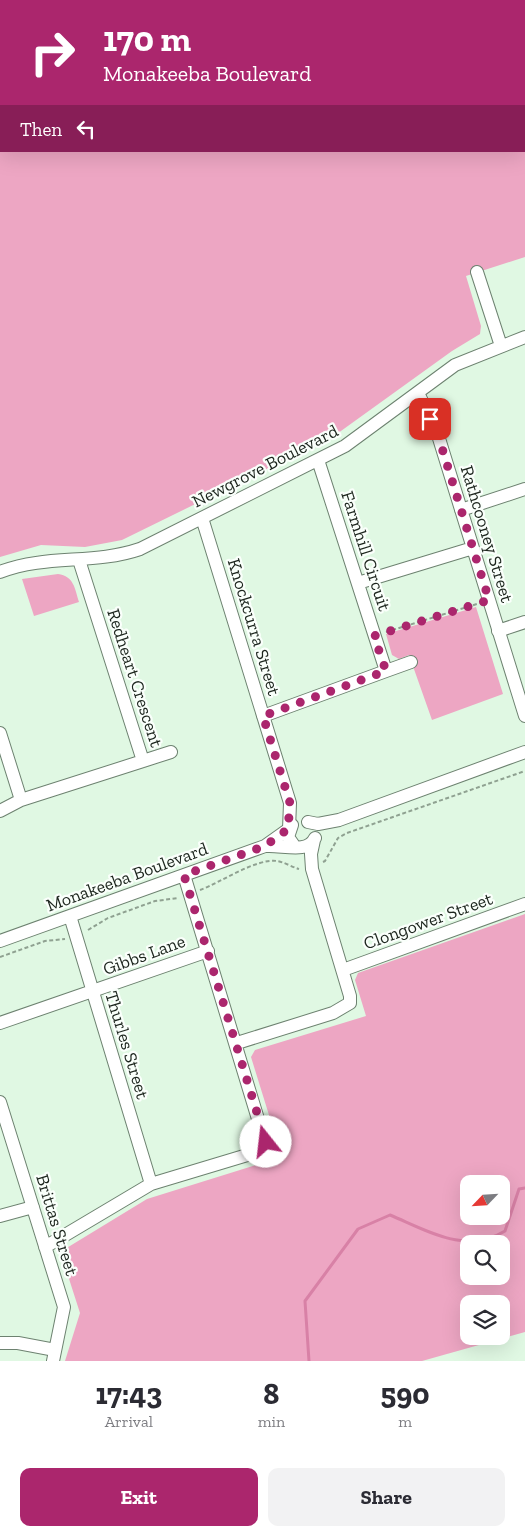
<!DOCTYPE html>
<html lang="en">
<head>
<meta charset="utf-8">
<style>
  :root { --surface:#fff; --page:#f2f2f3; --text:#2b2b33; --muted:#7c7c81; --accent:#ab266d }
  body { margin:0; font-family:"Zilla Slab",serif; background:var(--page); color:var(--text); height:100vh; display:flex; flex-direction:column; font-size:19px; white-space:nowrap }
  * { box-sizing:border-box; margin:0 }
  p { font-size:16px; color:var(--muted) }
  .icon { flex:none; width:28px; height:28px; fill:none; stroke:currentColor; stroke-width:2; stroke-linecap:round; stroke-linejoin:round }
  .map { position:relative; height:1361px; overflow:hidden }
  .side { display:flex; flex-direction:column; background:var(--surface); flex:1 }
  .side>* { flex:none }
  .guide { position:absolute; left:0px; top:0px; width:525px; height:152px; box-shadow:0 5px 20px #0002; background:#ab266d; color:#fff; overflow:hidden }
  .needle { width:32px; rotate:245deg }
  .fabs { position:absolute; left:460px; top:1175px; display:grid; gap:10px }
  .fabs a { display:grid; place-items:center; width:50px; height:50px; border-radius:10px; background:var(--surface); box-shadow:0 5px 20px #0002; font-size:25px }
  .pin { position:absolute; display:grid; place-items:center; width:42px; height:42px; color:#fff; margin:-21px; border-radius:10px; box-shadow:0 2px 8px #0006 }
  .me { position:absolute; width:55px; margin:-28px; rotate:344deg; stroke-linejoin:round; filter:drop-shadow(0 0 4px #0008) }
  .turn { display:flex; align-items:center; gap:18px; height:105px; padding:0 20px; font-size:22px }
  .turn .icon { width:65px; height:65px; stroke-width:2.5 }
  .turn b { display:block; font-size:35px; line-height:42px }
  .then { display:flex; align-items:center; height:48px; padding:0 20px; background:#0003; gap:10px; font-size:19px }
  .eta { display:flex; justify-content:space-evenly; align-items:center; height:85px; text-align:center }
  .eta b { font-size:30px; font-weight:700; line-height:35px }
  .action { display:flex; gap:10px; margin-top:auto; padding:10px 20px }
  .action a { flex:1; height:58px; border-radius:10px; background:var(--accent); color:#fff; font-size:20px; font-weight:700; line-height:58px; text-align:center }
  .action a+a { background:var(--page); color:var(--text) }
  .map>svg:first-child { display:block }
</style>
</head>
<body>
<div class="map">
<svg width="525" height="1361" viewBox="0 0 525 1361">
  <rect width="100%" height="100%" fill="#e0f8e3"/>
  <path fill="#eda6c3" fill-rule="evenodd" d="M0,0H525V257L466,276L481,326L480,334L452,351L334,436L122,540L85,547L41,545L0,557ZM1,1H524V151H1Z
    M58,574C74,576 75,589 79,602L34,616L22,579Z
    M476,607L503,694L432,720L409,655L399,659L392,655L386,634Z
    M525,914V1332L422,1361H65L80,1313L62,1257L65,1249L147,1199L282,1157L251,1057L255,1050L366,1016L355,980L358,973ZM469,1184H501V1216H469ZM469,1244H501V1276H469ZM469,1304H501V1336H469Z"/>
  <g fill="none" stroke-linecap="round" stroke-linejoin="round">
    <path stroke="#d881a6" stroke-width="3" d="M309,1361L305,1301L358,1229L390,1215C428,1231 466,1255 505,1231L519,1189L525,1188"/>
    <defs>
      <path id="minor" d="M477,272L501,346
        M418,393L437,432L525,716
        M461,510L525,489
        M202,518L290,803L289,829
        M0,572C47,554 93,565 140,549L345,446L455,365L525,337
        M358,583L473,548
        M498,631L525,622
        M386,671L411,662
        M263,716L386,671L318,460
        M0,733L21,800L143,761L79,560
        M143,761L171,752
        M0,811L21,800
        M308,822L318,824L339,820L525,752
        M292,825L288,837L295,847
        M267,846C283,845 308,854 315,838
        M70,916L151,1184
        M0,941L265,846L289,829
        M343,970L525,904
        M0,1023L208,951
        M237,1043L333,1013L350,1003V996L312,869L311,854L314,840
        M0,1102L64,1307L53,1361
        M0,1216L33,1207
        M45,1247L151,1184L254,1153L265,1142L184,875
        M0,1343H18L55,1350"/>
    </defs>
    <use href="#minor" stroke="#6d8270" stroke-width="14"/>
    <path stroke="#8fa191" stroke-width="2" stroke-dasharray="4 2.5" stroke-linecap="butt" d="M386,632L477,604
      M323,862L325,861L338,838L347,833L525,771
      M200,890C220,883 256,858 277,861C284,862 292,867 299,869
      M88,930L108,918L155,901L179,898
      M0,957L45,941L65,939"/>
    <use href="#minor" stroke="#fff" stroke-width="12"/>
  </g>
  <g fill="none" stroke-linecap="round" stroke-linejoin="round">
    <path stroke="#ab266d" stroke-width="9" stroke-dasharray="0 16.2" d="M266,1142L184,875L265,846L288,829L290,803L263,716L386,671L374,636L489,600L437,432L430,419"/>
  </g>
  <g text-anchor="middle" stroke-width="4.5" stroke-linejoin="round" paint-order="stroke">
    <g font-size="18" fill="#1c251d" stroke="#fafffb">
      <text transform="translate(265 466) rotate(-27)" y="6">Newgrove Boulevard</text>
      <text transform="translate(487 534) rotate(73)" y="6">Rathcooney Street</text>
      <text transform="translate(366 551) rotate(72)" y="6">Farmhill Circuit</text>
      <text transform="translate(254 627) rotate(73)" y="6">Knockcurra Street</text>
      <text transform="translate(135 678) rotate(72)" y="6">Redheart Crescent</text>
      <text transform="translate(127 877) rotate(-20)" y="6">Monakeeba Boulevard</text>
      <text transform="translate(428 921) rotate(-20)" y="6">Clongower Street</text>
      <text transform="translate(144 955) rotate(-20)" y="6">Gibbs Lane</text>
      <text transform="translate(127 1045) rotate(73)" y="6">Thurles Street</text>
      <text transform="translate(57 1225) rotate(73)" y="6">Brittas Street</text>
    </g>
  </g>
</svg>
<div class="fabs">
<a><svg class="needle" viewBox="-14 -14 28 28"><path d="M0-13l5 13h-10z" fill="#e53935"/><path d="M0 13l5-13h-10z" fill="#7c7c81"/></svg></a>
<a><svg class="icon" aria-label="search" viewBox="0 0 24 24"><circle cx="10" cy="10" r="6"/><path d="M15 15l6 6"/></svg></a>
<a><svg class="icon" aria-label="layers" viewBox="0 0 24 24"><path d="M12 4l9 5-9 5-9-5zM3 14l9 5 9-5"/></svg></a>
</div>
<div class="pin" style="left:430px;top:419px;background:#d93025"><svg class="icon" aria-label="arrive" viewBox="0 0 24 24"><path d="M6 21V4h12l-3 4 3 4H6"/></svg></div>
<svg class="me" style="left:266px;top:1142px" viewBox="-20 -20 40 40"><circle r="19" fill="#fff"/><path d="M0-13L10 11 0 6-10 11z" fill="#ab266d"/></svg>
<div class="guide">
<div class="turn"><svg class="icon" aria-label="right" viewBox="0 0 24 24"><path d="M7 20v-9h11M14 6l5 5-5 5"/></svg><div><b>170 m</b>Monakeeba Boulevard</div></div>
<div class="then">Then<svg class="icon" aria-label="left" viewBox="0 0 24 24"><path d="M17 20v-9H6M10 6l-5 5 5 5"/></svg></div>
</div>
</div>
<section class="side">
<div class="eta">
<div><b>17:43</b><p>Arrival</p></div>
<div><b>8</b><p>min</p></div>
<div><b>590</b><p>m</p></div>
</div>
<div class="action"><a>Exit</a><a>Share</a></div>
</section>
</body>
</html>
